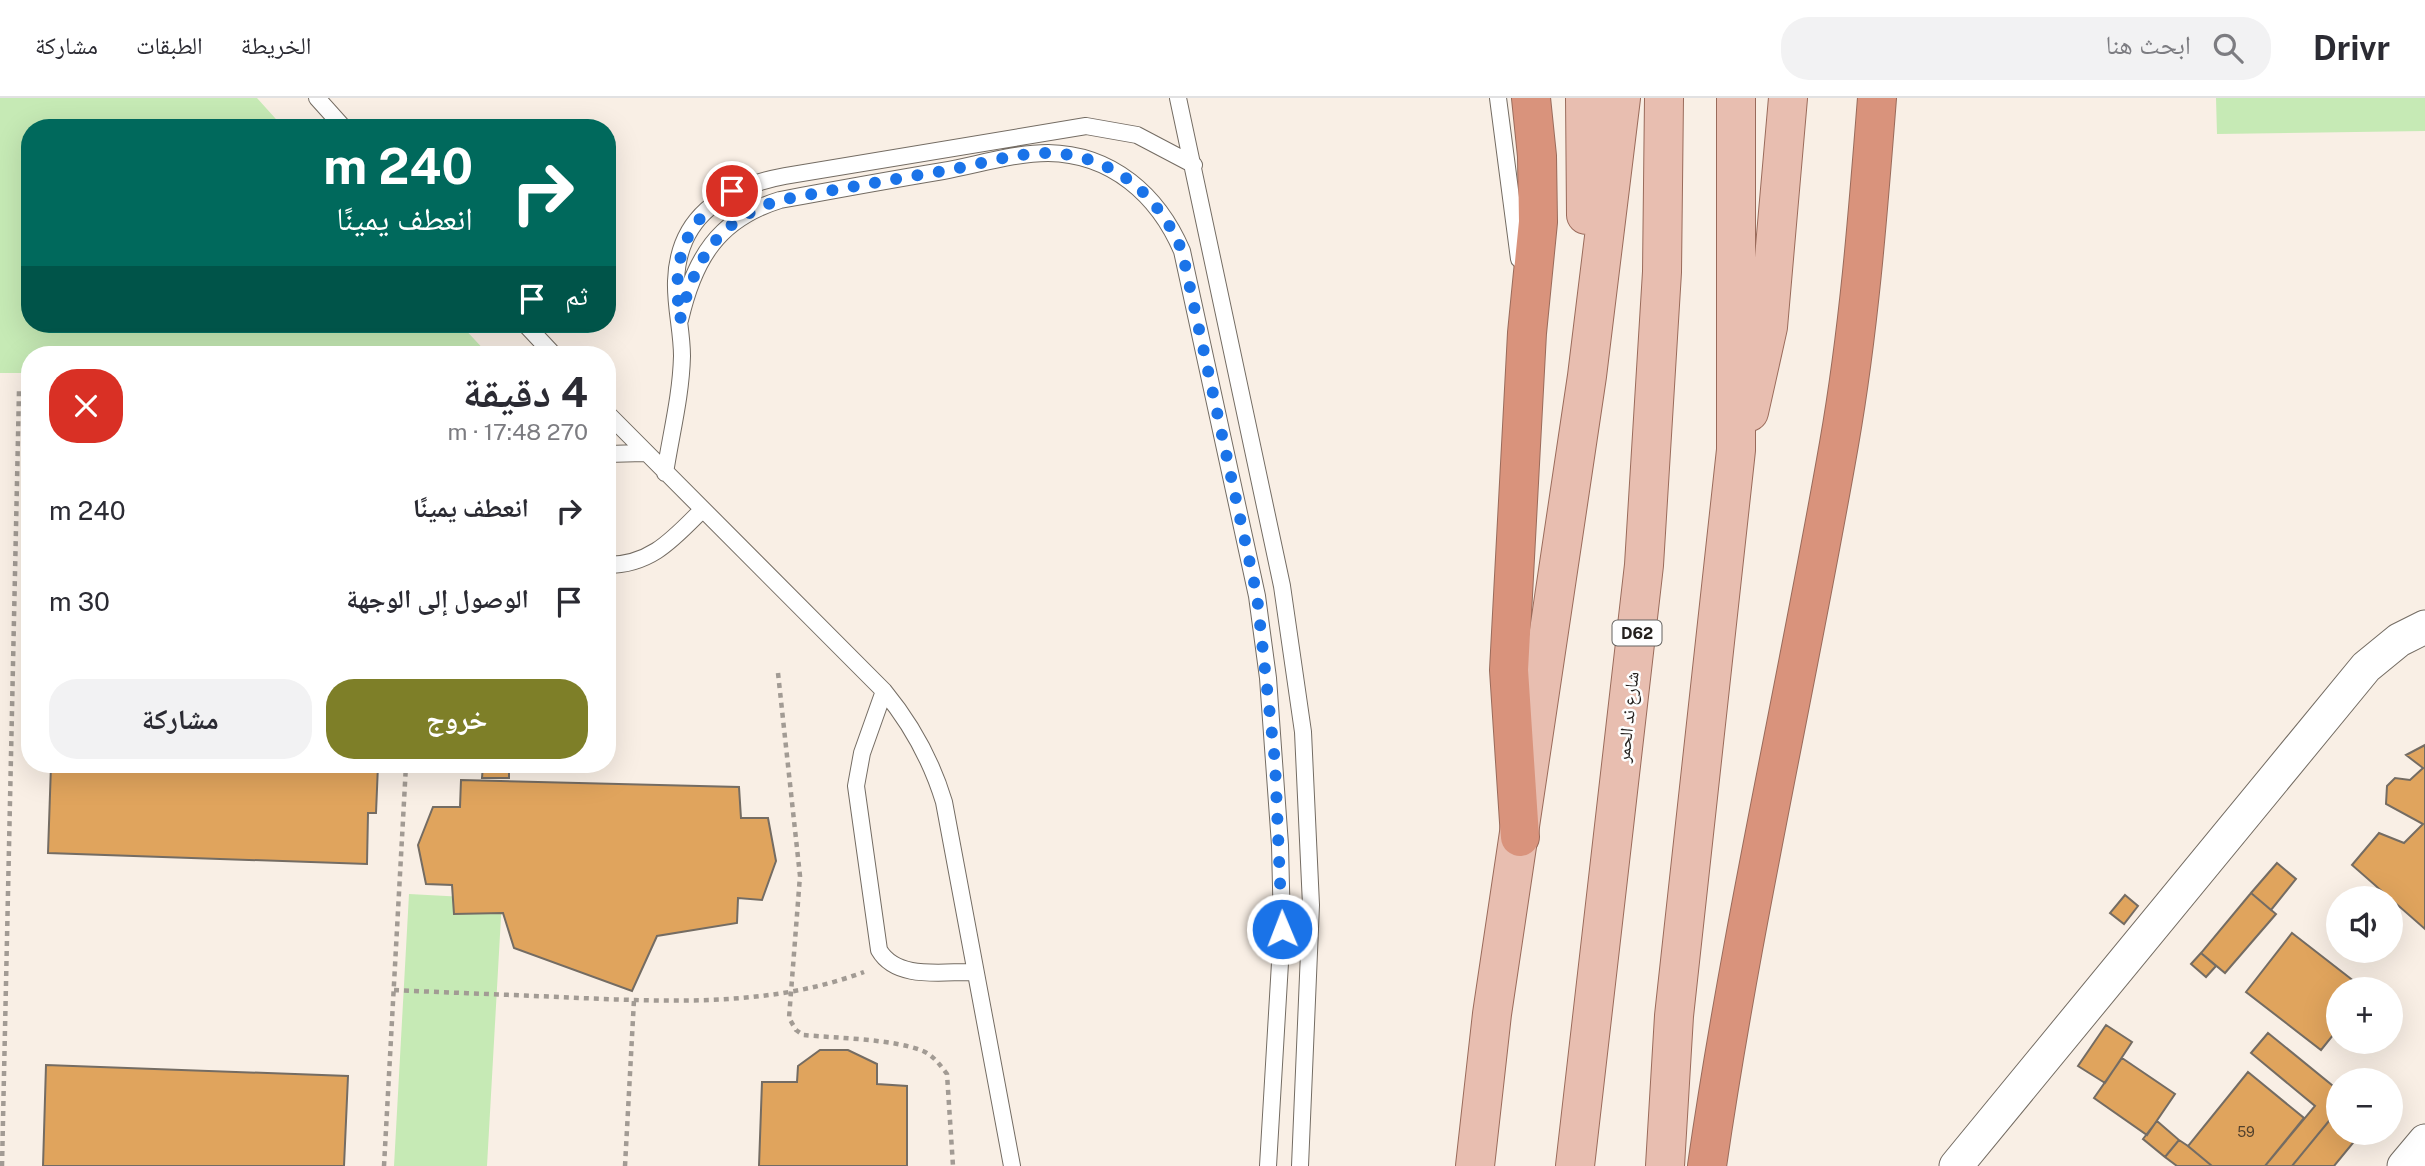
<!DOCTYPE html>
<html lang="ar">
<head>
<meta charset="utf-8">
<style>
  :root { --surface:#fff; --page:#f2f2f3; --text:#2b2b33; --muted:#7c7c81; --line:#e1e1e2; --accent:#7e7f28 }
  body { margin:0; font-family:"Public Sans","Noto Naskh Arabic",sans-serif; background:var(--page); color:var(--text); direction:rtl; height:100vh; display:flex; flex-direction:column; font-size:26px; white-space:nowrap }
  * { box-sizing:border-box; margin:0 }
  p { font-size:23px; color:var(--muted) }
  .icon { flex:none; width:38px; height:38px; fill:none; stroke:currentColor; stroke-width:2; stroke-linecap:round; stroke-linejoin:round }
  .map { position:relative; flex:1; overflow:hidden; direction:ltr }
  .details { position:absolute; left:21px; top:248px; width:595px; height:427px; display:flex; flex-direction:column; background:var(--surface); border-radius:28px; box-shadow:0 7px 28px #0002; direction:rtl }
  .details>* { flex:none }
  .guide { position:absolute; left:21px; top:21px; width:595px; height:214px; border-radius:28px; box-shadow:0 7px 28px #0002; direction:rtl; background:#00695c; color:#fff; overflow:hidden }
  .fabs { position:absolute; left:2326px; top:788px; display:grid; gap:14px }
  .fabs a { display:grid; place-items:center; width:77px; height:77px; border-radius:50%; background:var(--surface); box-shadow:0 7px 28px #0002; font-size:35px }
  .pin { position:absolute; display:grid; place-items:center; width:60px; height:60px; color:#fff; margin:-30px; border:4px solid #fff; border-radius:50%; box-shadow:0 2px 7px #0007 }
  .me { position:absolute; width:77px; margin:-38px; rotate:359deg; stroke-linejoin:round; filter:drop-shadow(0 0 5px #0008) }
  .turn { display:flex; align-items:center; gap:24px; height:147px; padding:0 28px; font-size:32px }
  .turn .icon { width:91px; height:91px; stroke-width:2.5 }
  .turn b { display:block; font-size:49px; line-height:60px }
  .then { display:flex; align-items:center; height:66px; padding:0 28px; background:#0003; gap:14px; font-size:26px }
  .round { display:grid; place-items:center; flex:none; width:74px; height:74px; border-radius:28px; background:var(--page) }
  .overview { display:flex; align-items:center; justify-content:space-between; height:119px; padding:0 28px }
  h1 { font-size:42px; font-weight:700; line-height:52px }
  .primary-button { display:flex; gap:14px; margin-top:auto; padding:14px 28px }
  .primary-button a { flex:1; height:80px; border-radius:28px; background:var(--accent); color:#fff; font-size:28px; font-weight:700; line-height:80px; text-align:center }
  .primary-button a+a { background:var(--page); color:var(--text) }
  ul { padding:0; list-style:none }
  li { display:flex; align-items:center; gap:21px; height:91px; padding:0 28px }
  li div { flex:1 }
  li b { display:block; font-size:26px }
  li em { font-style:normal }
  header { display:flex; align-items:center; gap:42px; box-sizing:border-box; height:98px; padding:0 35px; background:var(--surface); border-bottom:2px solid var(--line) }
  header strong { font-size:33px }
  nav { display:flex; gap:38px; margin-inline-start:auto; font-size:24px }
  .search { width:490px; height:63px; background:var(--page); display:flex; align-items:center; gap:18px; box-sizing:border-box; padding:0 24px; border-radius:28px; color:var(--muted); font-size:26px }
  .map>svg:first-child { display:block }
</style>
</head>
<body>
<header>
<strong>Drivr</strong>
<div class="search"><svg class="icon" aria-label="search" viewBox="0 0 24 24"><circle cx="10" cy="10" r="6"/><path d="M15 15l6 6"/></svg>ابحث هنا</div>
<nav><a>الخريطة</a><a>الطبقات</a><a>مشاركة</a></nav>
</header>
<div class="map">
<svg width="2425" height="1068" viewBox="0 0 2425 1068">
  <rect width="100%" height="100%" fill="#f9efe5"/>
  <path fill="#c6eab5" d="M0,0H257L284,30H30V226H460L489,257H30V275H0Z
    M2216,0H2425V33L2217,36Z
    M409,796L502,801L487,1068H394Z"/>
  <path fill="#e0a45d" stroke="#746c63" stroke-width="2" d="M2425,647V831L2352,767L2379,735L2404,745L2423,726L2386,706L2387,688L2395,680L2410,682L2423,670L2406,657Z
    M51,667H378L376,715H368L367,766L48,755Z
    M483,667H509V680H482Z
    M461,682L739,689L741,720H768L776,763L762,802L738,800L737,825L657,838L632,893L514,850L503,815L454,816L452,787L426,786L418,747L433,709H460Z
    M2277,765L2296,781L2271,812L2251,795Z
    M2251,795L2276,816L2225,875L2201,855Z
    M2125,797L2138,808L2124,826L2110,815Z
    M2292,835L2364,891H2338V931L2321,952L2246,894Z
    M2201,855L2216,868L2206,879L2191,866Z
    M2106,927L2132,944L2105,985L2078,968Z
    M2268,935L2338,992V1012L2292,1068H2265L2315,1008L2251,955Z
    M820,952H848L877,966V986L907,988V1068H759L762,984H797L798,968Z
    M2122,960L2175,996L2147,1037L2094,1000Z
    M46,967L348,978L344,1068H43Z
    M2248,974L2304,1020L2265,1068H2212L2188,1048Z
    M2338,1012V1034H2362L2334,1068H2292Z
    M2157,1023L2179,1042L2165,1059L2143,1041Z
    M2179,1042L2188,1048L2212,1068H2177L2165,1059Z"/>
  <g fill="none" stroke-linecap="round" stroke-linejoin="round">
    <defs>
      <path id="service" d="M317,0L344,30
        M1178,0L1282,488L1303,634L1311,807L1300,1068
        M1498,0L1519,161
        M680,222C694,161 718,121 780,102C834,92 889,82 943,73C977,67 1014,55 1048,55C1112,56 1158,97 1182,153L1257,498L1268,580L1280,747L1282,831L1268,1068
        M525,226L554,257
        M607,315L884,593C912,627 931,661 944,704L1012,1068
        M607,356L644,355
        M665,375C671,336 681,298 682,258C682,233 675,208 676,183C678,117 726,89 785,78L1086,28L1137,37L1194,67
        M607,467C651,467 673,441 702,412
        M884,593L862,655L856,688L879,852C897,883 944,873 975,874"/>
      <path id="minor" d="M1956,1068L2366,569L2399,542L2425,529
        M2404,1068L2425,1043"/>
      <path id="primary" d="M1585,0L1586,117
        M1749,314L1768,229L1788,0
        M1475,1068L1492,916L1587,278L1621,0
        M1575,1068L1644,467L1662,174L1664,0
        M1665,1068L1674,918L1736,352V0"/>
      <path id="motorway" d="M1520,739L1509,572L1527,235L1538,124L1537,58L1531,0
        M1707,1068C1742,826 1797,587 1839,346C1859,232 1868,115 1877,0"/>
    </defs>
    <use href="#service" stroke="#746c63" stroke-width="18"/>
    <use href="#minor" stroke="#746c63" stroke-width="35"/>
    <use href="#primary" stroke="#9a6b5b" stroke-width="40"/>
    <use href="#motorway" stroke="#9a6b5b" stroke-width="40"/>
    <path stroke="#a29b94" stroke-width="4.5" stroke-dasharray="5 5" stroke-linecap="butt" d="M778,575L800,778L789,920L796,932L803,937C836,940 894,941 923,953C934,958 940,967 947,976L953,1068
      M394,892C456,895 518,897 580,900C676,904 773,908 864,874
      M2,1068L19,293
      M384,1068L406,667
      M625,1068L634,902"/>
    <use href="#service" stroke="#fff" stroke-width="16"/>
    <use href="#minor" stroke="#fff" stroke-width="33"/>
    <use href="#primary" stroke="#e8beb0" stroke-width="38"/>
    <use href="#motorway" stroke="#d9937c" stroke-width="38"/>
  </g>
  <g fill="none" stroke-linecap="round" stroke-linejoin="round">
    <path stroke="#1a73e8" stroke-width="12" stroke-dasharray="0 21.6" d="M732,93C681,127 672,164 680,222C695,161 718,122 780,102C834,92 888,82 943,73C977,67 1014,55 1048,55C1112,56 1159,97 1182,153L1257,498L1275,664L1282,831"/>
  </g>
  <g text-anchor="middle" stroke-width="5" stroke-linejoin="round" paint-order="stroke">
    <g font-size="14" fill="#53412d">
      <text x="2246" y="1039">59</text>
    </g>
    <rect fill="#fefefe" stroke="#656360" stroke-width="2" x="1612.5" y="522.5" width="49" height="25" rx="5"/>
    <g font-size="16" font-weight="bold" fill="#24201d">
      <text x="1637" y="541">D62</text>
    </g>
    <g font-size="18" fill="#24201d" stroke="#fefefe">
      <text transform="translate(1628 619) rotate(-84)" y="6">شارع ند الحمر</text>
    </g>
  </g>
</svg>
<div class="fabs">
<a><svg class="icon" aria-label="sound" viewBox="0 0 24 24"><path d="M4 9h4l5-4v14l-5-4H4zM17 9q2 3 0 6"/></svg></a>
<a>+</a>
<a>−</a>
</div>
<div class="pin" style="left:732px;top:93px;background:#d93025"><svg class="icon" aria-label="arrive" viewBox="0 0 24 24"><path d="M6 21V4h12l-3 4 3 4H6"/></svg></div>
<svg class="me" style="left:1282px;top:831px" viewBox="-20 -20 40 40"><circle r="17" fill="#1a73e8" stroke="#fff" stroke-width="3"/><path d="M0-11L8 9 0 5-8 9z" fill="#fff"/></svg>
<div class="guide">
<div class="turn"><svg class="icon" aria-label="right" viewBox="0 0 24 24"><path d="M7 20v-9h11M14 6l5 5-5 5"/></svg><div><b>240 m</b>انعطف يمينًا</div></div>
<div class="then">ثم<svg class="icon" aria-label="arrive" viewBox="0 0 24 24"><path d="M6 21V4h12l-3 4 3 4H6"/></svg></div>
</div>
<section class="details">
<div class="overview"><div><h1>4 دقيقة</h1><p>270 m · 17:48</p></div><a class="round" style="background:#d93025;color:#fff"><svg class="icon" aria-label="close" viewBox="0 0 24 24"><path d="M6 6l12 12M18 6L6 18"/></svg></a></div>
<ul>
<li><svg class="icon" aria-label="right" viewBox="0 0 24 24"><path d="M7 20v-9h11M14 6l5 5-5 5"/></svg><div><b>انعطف يمينًا</b></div><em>240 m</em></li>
<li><svg class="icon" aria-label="arrive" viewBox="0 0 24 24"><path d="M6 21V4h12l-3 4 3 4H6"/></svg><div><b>الوصول إلى الوجهة</b></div><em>30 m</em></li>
</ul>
<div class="primary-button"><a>خروج</a><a>مشاركة</a></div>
</section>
</div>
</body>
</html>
